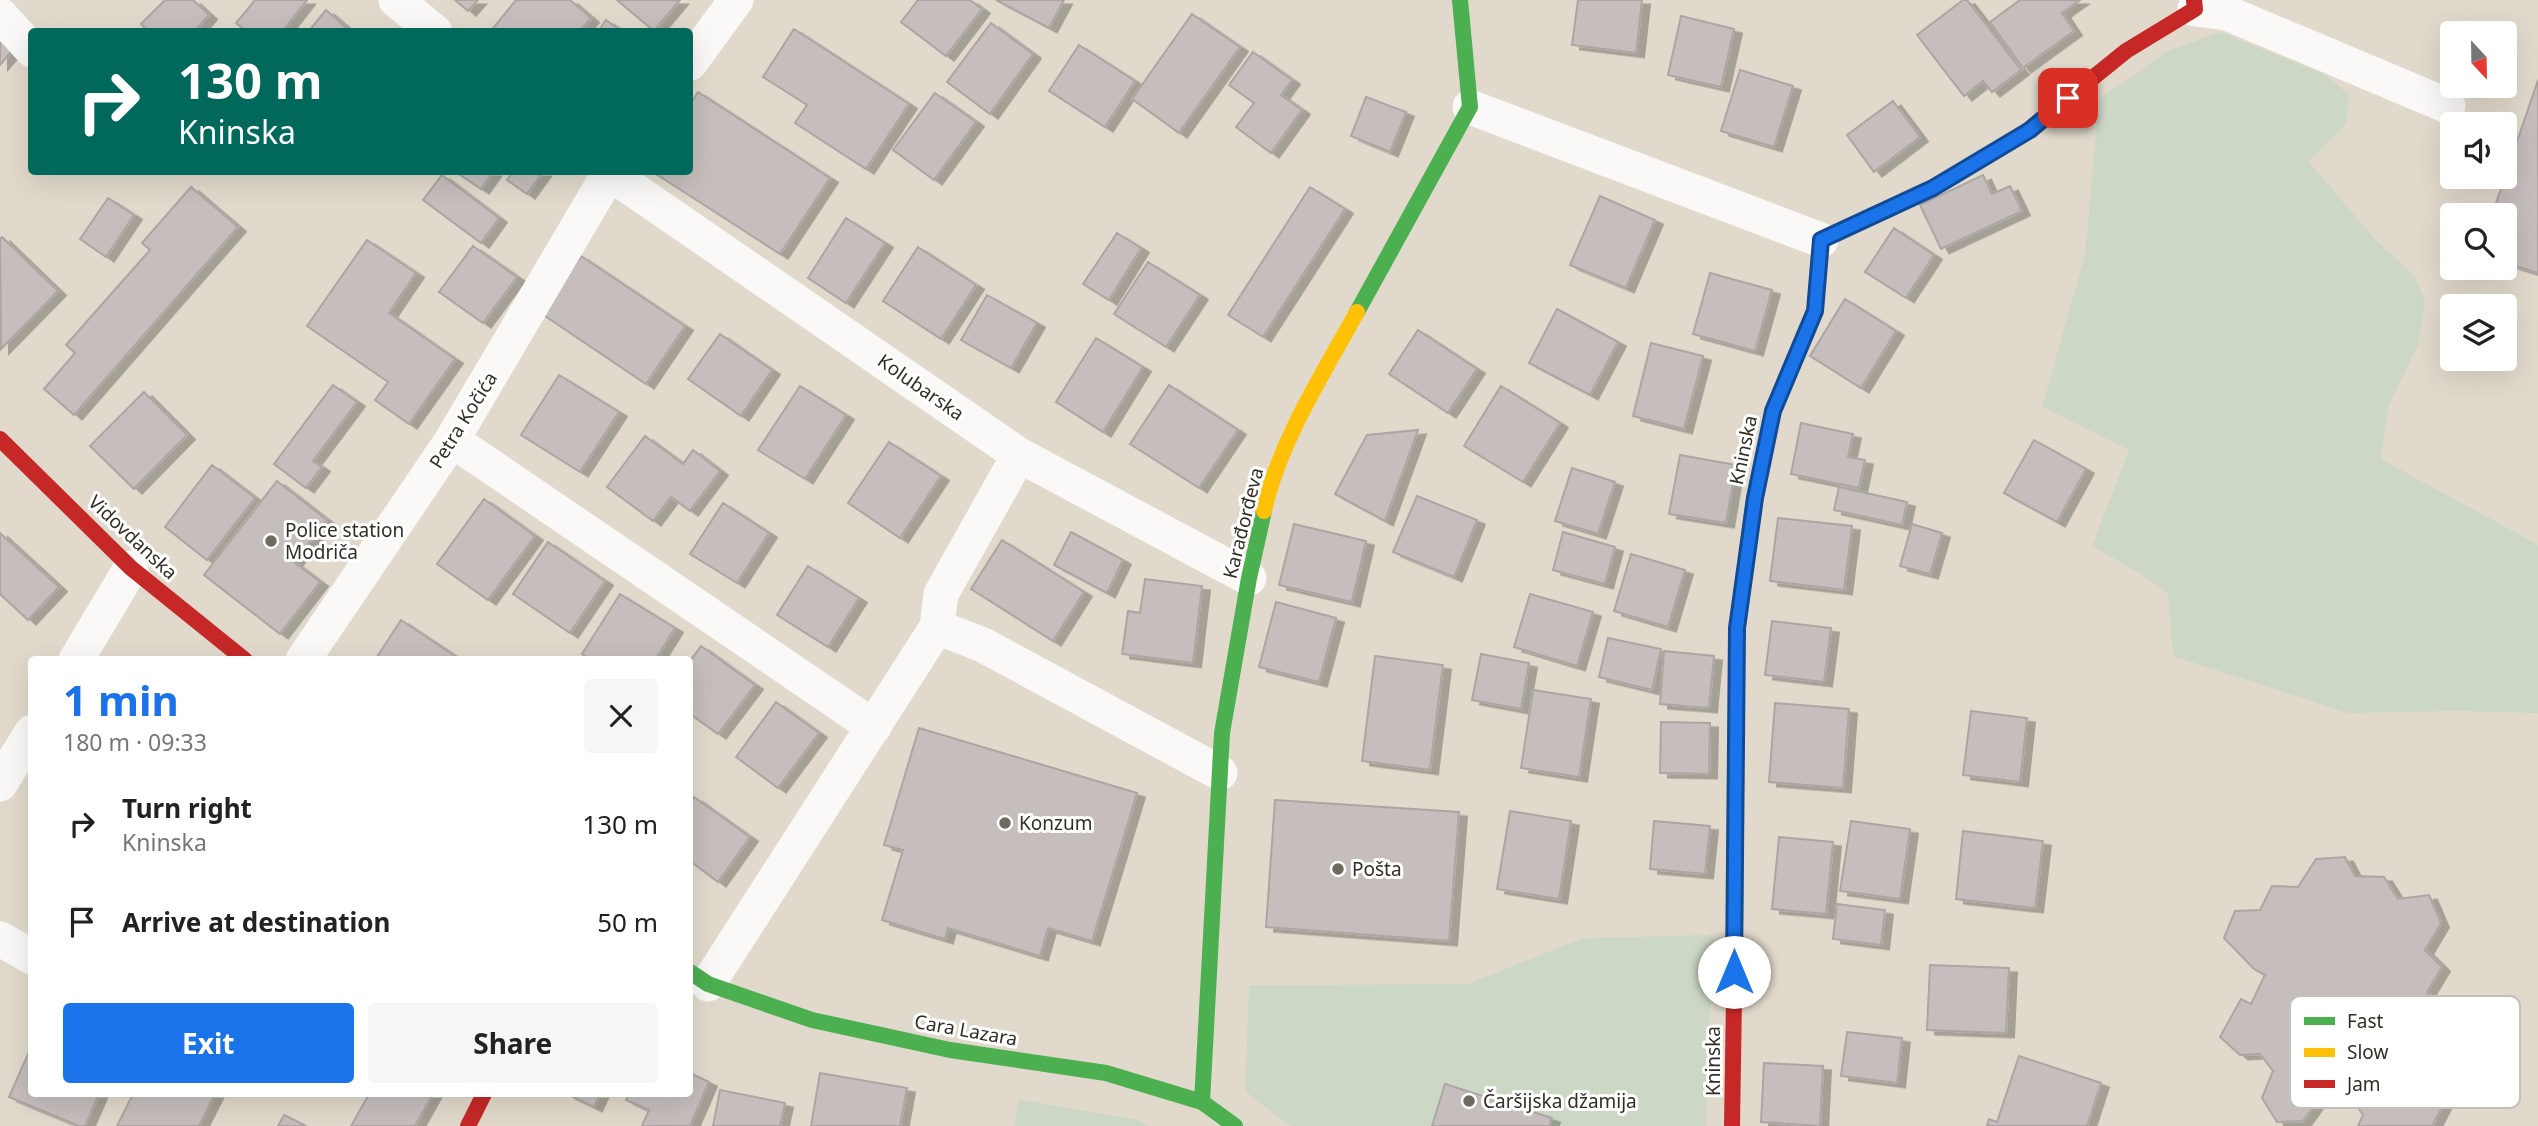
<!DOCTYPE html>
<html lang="en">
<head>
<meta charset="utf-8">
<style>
  :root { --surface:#fff; --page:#f6f6f6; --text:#222; --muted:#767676; --accent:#1a73e8 }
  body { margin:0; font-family:"Noto Sans",sans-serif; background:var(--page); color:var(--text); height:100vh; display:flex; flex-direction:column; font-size:26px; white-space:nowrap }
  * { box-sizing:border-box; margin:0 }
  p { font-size:23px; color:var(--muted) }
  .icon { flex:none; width:38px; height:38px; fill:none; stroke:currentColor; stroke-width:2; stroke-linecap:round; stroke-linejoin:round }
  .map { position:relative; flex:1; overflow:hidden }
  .panel { position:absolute; left:28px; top:656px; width:665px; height:441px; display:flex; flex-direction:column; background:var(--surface); border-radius:7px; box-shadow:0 7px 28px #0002 }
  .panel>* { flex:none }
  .guide { position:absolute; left:28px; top:28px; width:665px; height:147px; border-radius:7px; box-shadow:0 7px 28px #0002; background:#00695c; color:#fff; overflow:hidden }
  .needle { width:46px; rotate:158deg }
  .controls { position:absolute; left:2440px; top:21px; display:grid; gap:14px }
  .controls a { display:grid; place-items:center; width:77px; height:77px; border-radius:7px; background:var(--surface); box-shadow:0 7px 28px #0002; font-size:35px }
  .pin { position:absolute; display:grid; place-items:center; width:60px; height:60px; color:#fff; margin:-30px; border-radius:14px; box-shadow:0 4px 10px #0006 }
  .me { position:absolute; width:77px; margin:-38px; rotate:0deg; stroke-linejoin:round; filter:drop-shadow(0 0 5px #0008) }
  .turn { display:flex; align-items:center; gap:24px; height:147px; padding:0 35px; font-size:32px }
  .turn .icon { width:91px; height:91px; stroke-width:2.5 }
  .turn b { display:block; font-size:49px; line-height:60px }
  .round { display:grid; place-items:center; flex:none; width:74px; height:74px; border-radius:7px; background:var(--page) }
  .headline { display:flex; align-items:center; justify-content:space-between; height:119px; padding:0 35px }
  h1 { font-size:42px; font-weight:700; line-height:52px; color:var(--accent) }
  .button { display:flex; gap:14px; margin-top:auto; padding:14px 35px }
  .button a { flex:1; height:80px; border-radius:7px; background:var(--accent); color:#fff; font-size:28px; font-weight:700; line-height:80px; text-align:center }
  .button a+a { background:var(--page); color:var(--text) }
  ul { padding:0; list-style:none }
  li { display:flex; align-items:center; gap:21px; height:98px; padding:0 35px }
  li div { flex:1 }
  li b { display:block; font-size:26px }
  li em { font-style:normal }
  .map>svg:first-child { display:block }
</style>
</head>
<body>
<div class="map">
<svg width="2538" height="1126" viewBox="0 0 2538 1126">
  <defs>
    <filter id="shadow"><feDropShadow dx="8" dy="4.5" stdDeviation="0" flood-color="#0004"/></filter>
  </defs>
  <rect width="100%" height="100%" fill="#e1dacc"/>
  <path fill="#cdd7c6" d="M2220,32L2326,75L2349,95L2346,125L2309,162L2374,238L2415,277L2425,301L2418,345L2389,406L2381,459L2538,545V713L2458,711L2348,713L2173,656L2168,594L2141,574L2092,546L2129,450L2042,407L2085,255L2099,99L2168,51Z
    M1713,935L1706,1126H1290L1245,1091L1249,985L1468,984L1583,938Z
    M1018,1099L1137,1120L1149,1126H1014Z"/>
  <path fill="#c5bebc" stroke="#aca6a3" stroke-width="2" filter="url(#shadow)" d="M165,0H193L209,15L194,32H149L141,24Z
    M255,0H307L282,32H265L262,29L260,32H247L236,23Z
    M455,0H478L468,11Z
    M516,0H570L591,18L579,32H490Z
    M617,0H680L654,31Z
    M918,0H970L982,9L946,56L901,22Z
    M996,0H1064L1049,28Z
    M1578,0H1642L1636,53L1572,45Z
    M1963,0H1967L2021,70L1992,92L1983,81L1964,96L1917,35Z
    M2020,0H2080L2062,13L2074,31L2023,68L1990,22Z
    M326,10L349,30L347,32H308Z
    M1192,14L1240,47L1179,133L1132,99Z
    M1681,16L1734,29L1721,87L1668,75Z
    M606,20L623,32H598Z
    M991,23L1033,54L990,114L947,82Z
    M794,29L909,104L866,169L795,123L807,105L763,77Z
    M0,40L12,51L0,65Z
    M1079,45L1135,81L1105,127L1049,91Z
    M1253,52L1292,80L1281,95L1302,110L1271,153L1236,127L1254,103L1229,85Z
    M1740,70L1793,86L1774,147L1721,131Z
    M2538,80V273L2504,262V215H2492Z
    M698,92L830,178L780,254L653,172H690V105Z
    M935,93L976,122L934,180L893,150Z
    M1366,97L1406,112L1390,152L1351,136Z
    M1893,101L1920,137L1874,172L1847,135Z
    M456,172H493L481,189Z
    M513,172H543L527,194L507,180Z
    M442,175L499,218L481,243L423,200Z
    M1983,175L1992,194L2010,186L2022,211L1941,249L1920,205Z
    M191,187L238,227L74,415L44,389L75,353L66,345L150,250L142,243Z
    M1310,187L1345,209L1263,337L1228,315Z
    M1600,196L1655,220L1626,288L1570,265Z
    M108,198L134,215L106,257L80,239Z
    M846,218L885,243L846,303L808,278Z
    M1894,228L1934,255L1906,298L1865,272Z
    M1117,233L1141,248L1109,300L1083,284Z
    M2,237L58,291L1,349L0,239Z
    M367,240L416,273L389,313L455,359L409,424L375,400L388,382L307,326Z
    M473,246L517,277L483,323L439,292Z
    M918,247L976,285L941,339L883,301Z
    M581,256L685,326L646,384L542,314Z
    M1148,262L1200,295L1166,347L1114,314Z
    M1710,273L1772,290L1755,351L1693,334Z
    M987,295L1037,323L1011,368L961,340Z
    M1845,299L1896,331L1861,388L1810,356Z
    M1557,309L1618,342L1590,395L1529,363Z
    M1418,330L1477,369L1448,413L1389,374Z
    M720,334L772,370L741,416L688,379Z
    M1096,338L1143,367L1103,432L1056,402Z
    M1651,343L1703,356L1684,429L1633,416Z
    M559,375L619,412L580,472L521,435Z
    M333,385L357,402L313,461L322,467L306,488L274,464Z
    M1169,385L1238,430L1199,488L1130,444Z
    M800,386L846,415L805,479L758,450Z
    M1501,386L1560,423L1523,482L1464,446Z
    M144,392L187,435L134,489L90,446Z
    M1801,423L1853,434L1848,457L1865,460L1859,488L1791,474Z
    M1418,430L1385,521L1335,494L1367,435Z
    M645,436L683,464L693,450L720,471L690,511L671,497L653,521L607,487Z
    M2034,440L2086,469L2057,522L2004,493Z
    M889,442L941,476L900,538L848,503Z
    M1680,455L1736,465L1726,523L1669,514Z
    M212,465L255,498L207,560L165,527Z
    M1572,468L1615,482L1598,534L1555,521Z
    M277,481L327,520L294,562L320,582L280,634L204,575Z
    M1839,487L1907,502L1902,525L1834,510Z
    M1417,496L1477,520L1454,577L1393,552Z
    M484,499L535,536L488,600L437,564Z
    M723,503L769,533L737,583L690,554Z
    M1778,518L1852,526L1844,590L1770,581Z
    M1294,524L1366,541L1352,602L1279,585Z
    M1912,524L1942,533L1930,574L1900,566Z
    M1071,532L1123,560L1107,593L1054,565Z
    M1563,532L1615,547L1605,584L1553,570Z
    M0,533L59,587L28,620L0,594Z
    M1002,540L1084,592L1053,641L971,589Z
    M548,542L605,581L570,633L513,594Z
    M1631,554L1685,570L1668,627L1614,611Z
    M808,566L859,598L828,647L777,615Z
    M1145,579L1202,586L1193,663L1122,654L1128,611L1140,613Z
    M620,594L675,628L655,660H591L582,654Z
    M1530,594L1593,612L1577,666L1514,647Z
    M1276,602L1336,618L1319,682L1259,667Z
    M401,620L461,660H375Z
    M1772,621L1831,628L1824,682L1765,675Z
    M1608,638L1661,649L1652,690L1599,677Z
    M701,646L755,685L718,734L690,714V661Z
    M1664,651L1714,656L1709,708L1660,704Z
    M1481,654L1529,663L1521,709L1472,700Z
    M1375,656L1443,665L1430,770L1362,761Z
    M1533,690L1591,699L1579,777L1521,768Z
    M776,702L819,733L778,788L736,757Z
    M1775,703L1849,709L1843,788L1769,782Z
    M1971,711L2027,718L2020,782L1963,775Z
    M1661,722L1710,723L1709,774L1660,773Z
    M919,728L1137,793L1092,941L1048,928L1040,956L948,928L945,939L882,920L903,850L884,845Z
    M694,797L750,837L718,882L690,861V804Z
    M1275,800L1459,812L1449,941L1266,927Z
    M1510,811L1571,821L1559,899L1497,889Z
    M1654,821L1710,826L1705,874L1650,869Z
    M1851,821L1910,829L1900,899L1840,891Z
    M1963,831L2043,841L2035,908L1956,899Z
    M1779,837L1833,842L1826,914L1772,909Z
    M2345,857L2355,876L2384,877L2398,899L2429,895L2441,923L2425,950L2442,967L2427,992L2444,1010L2429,1040L2443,1054L2430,1080L2445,1101L2432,1126H2358L2363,1115L2349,1095L2321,1096L2303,1121L2277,1122L2262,1098L2273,1071L2260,1054L2240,1055L2220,1037L2241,999L2251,1004L2265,975L2254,969L2224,938L2235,911L2260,910L2272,886L2298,887L2316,859Z
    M1837,904L1885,910L1881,945L1833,939Z
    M1930,965L2009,968L2006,1033L1927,1030Z
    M1847,1032L1902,1038L1897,1083L1841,1076Z
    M32,1045V1094H99L85,1126H79L9,1097Z
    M2019,1056L2101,1083L2087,1126H1987L1989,1119L1997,1122Z
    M1764,1063L1823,1066L1820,1126L1761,1122Z
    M690,1073L709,1082L690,1126H642L649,1110L626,1100L629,1094H690Z
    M820,1073L907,1088L900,1126H811Z
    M1445,1084L1552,1118L1549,1126H1432Z
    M720,1090L785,1103L780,1126H713Z
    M133,1094H215L199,1126H117Z
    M369,1094H433L415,1126H351Z
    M567,1094H600L594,1107Z
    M284,1115L306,1126H278Z"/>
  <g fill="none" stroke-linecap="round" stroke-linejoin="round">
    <path stroke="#faf9f7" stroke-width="35" d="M396,0L435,32
      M2195,9L2227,13L2448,106
      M0,15L32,50
      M690,63L736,0
      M1470,107L1821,240
      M608,172L1019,455L1249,578
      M452,440L874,727
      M937,627L941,594L1019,455
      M76,660L131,568
      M303,660L452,440L610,172
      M0,784L32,732
      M0,939L32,957
      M708,984L937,627L983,645L1220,773"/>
    <path stroke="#4caf50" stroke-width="16" d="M1357,312L1470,107L1460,0
      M1735,934L1737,628L1754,498L1773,412L1815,311L1821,240L1933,188L2027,131
      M690,972L708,984L812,1020L950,1050L1106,1073L1202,1102L1235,1126
      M1202,1102L1222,733L1249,578L1264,511"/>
    <path stroke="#ffc107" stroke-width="16" d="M1264,511C1279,442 1323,374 1357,312"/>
    <path stroke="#c62828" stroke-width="16" d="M2027,131L2126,51L2195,9L2194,0
      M0,439L131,568L245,660
      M468,1126L484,1094
      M1732,1126L1735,934"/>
  </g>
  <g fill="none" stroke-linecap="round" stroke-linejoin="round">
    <defs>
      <path id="route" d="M1734,972L1737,628L1755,498L1773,411L1815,311L1821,240L1933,188L2030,130L2068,98"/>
    </defs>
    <use href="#route" stroke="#114b97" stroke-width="18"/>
    <use href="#route" stroke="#1a73e8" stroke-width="12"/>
  </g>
  <g fill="#6f6a5f" stroke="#fff" stroke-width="2.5">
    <circle cx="271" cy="541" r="7"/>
    <circle cx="1005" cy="823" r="7"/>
    <circle cx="1338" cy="869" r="7"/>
    <circle cx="1469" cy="1101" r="7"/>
  </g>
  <g text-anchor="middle" stroke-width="6" stroke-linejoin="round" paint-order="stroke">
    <g font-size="19" fill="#322e24" stroke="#fff">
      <text transform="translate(921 387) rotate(35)" y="7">Kolubarska</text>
      <text transform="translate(463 420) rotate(-58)" y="7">Petra Kočića</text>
      <text transform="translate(1743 450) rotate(-78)" y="7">Kninska</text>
      <text transform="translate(1243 523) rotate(-76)" y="7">Karađorđeva</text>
      <text transform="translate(133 537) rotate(43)" y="7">Vidovdanska</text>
      <text transform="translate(966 1030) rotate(10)" y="7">Cara Lazara</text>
      <text transform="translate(1713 1061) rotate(-90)" y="7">Kninska</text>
    </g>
    <g font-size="19" fill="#322e24" stroke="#fff" text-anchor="start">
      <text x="285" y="537">Police station<tspan x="285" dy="22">Modriča</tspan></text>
      <text x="1019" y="830">Konzum</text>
      <text x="1352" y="876">Pošta</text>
      <text x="1483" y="1108">Čaršijska džamija</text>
    </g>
  </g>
  <rect x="2290" y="996" width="230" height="112" rx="10" fill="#fff" stroke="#c2c0bd" stroke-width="2"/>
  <rect x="2304" y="1017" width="31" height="8" fill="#4caf50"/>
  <rect x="2304" y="1048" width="31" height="9" fill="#ffc107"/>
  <rect x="2304" y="1080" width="31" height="8" fill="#c62828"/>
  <g font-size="19" fill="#322e24">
    <text x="2347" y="1028">Fast</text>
    <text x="2347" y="1059">Slow</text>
    <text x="2347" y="1091">Jam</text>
  </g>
</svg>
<div class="controls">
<a><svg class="needle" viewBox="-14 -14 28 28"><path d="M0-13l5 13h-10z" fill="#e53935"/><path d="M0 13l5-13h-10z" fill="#767676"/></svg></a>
<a><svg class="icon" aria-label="sound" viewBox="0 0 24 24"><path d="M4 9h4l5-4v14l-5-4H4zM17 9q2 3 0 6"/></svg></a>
<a><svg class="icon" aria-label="search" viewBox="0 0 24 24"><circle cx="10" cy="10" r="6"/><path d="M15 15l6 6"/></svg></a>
<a><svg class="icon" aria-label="layers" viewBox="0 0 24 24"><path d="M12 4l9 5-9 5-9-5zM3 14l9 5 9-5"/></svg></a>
</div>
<div class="pin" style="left:2068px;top:98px;background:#d93025"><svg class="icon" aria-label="arrive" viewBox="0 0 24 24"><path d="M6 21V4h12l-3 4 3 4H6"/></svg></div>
<svg class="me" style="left:1734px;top:972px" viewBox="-20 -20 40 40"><circle r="19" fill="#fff"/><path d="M0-13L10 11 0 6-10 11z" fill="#1a73e8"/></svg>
<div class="guide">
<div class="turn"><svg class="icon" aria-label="right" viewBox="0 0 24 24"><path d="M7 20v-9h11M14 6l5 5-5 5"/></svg><div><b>130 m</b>Kninska</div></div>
</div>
<section class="panel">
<div class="headline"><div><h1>1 min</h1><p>180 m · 09:33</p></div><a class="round"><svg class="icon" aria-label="close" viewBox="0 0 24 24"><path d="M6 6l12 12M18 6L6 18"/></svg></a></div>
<ul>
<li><svg class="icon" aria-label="right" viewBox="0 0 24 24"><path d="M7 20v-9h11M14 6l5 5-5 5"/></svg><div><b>Turn right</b><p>Kninska</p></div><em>130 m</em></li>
<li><svg class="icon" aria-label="arrive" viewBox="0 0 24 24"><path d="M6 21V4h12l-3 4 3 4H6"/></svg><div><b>Arrive at destination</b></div><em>50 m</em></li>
</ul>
<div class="button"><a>Exit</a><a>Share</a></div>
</section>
</div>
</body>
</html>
